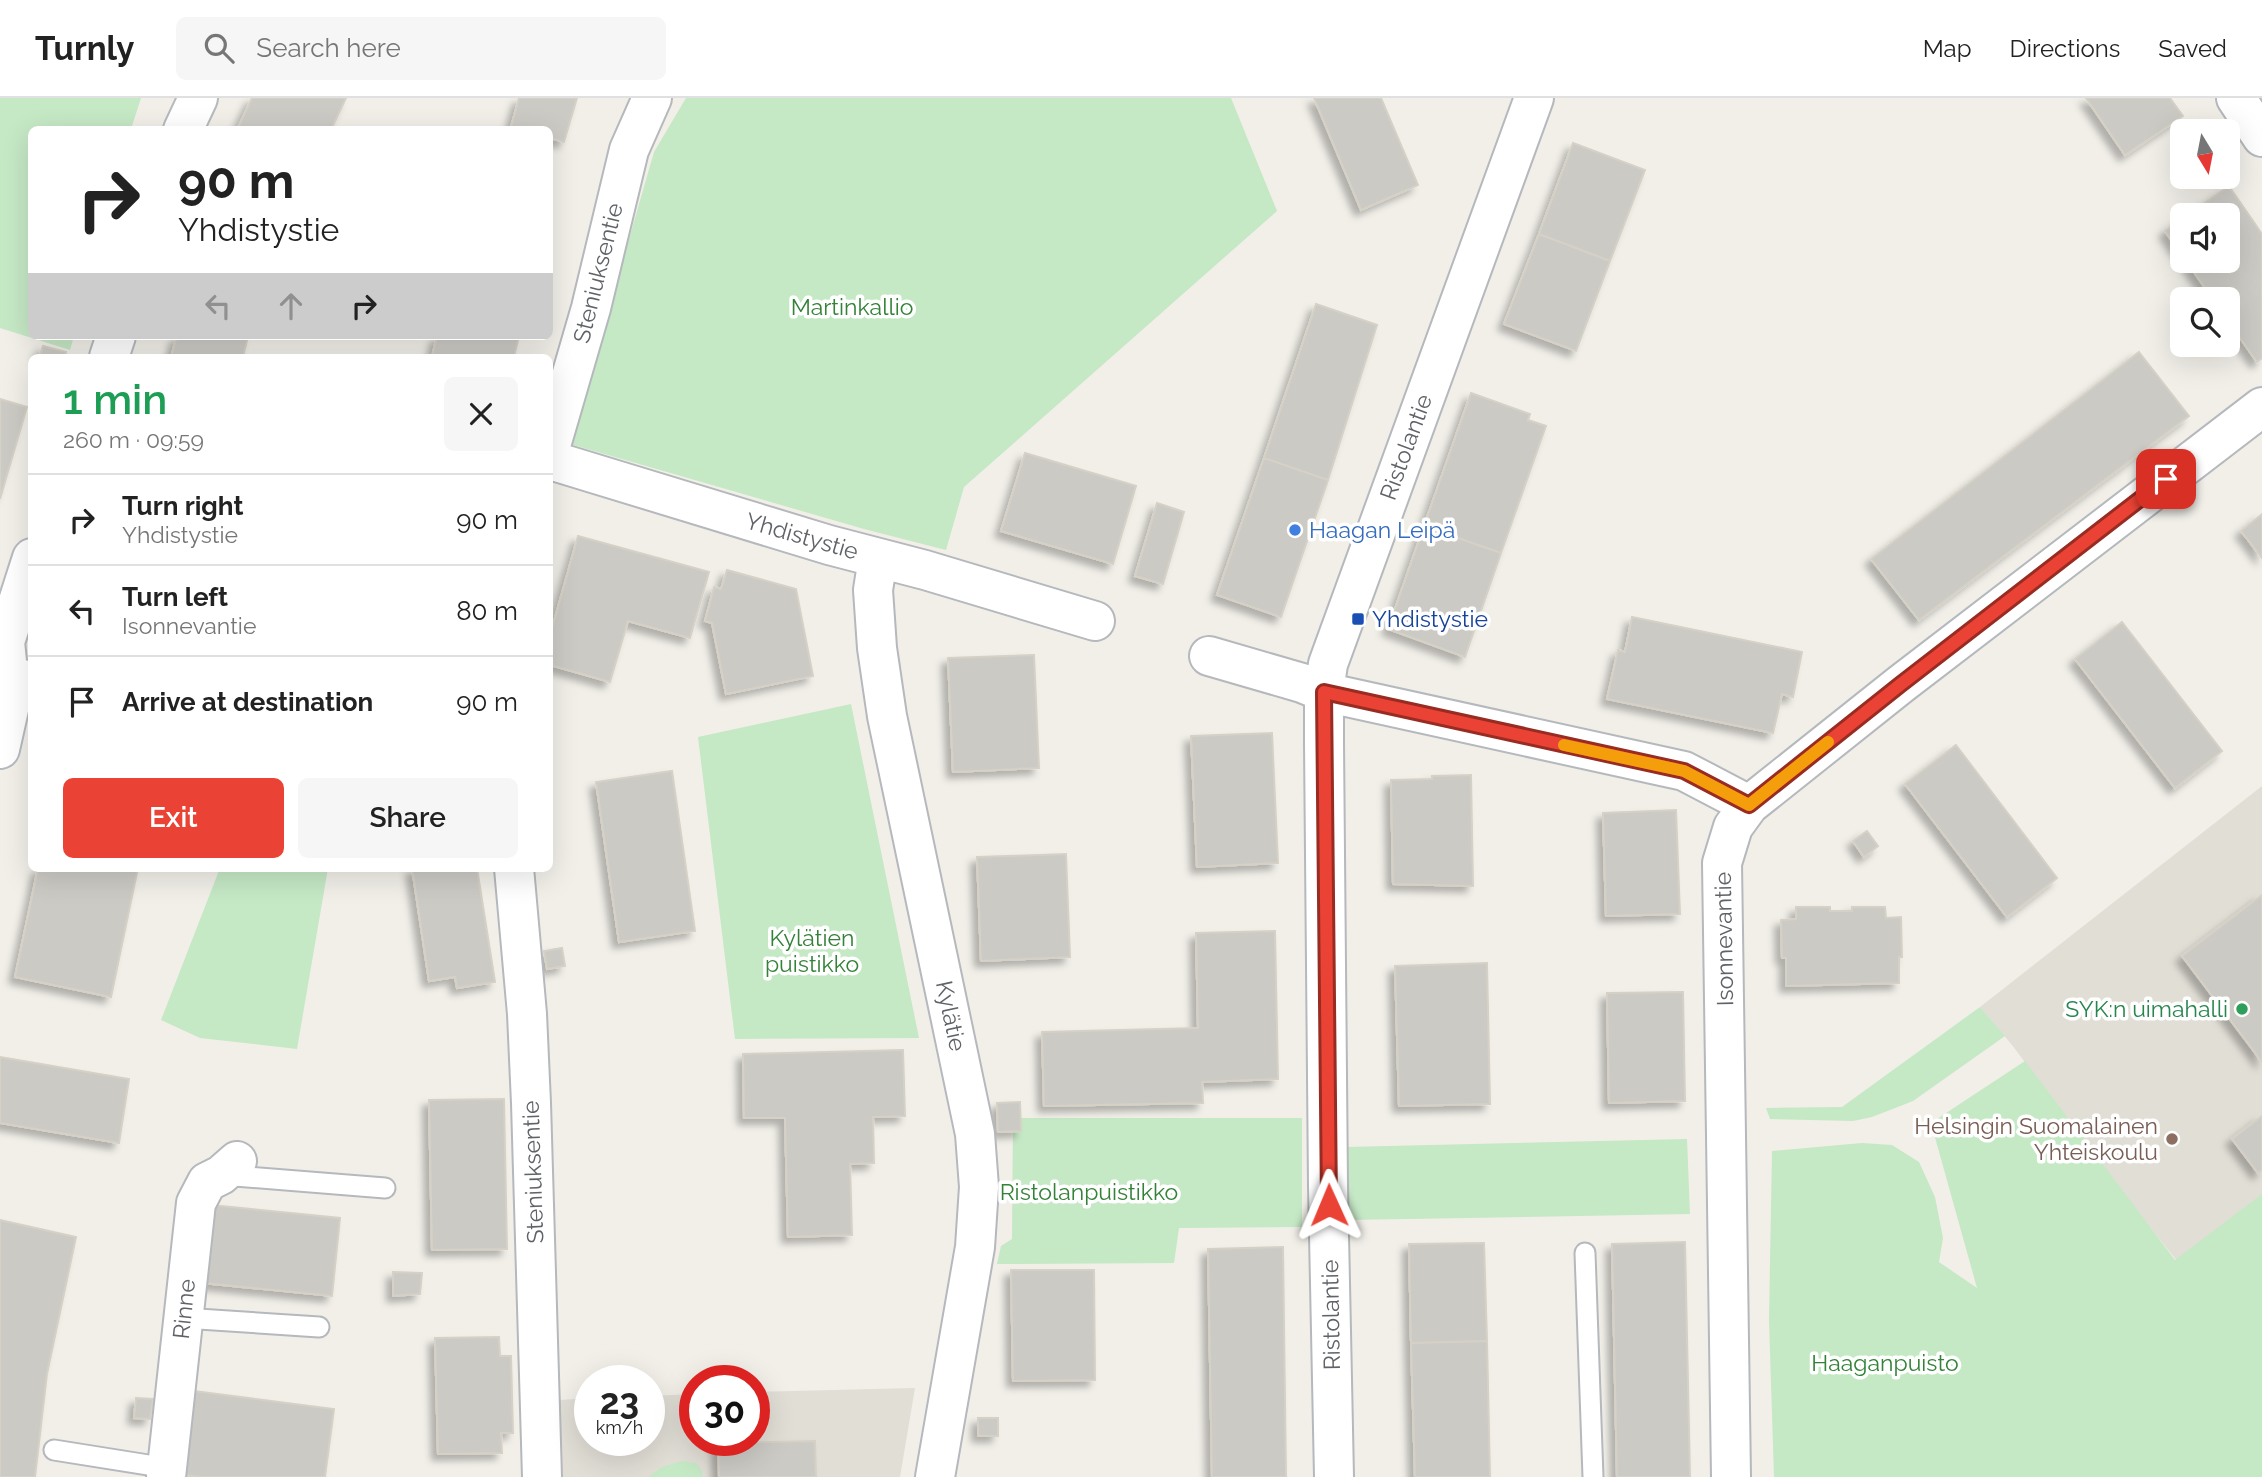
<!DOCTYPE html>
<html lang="en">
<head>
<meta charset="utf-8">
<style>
  :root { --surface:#fff; --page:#f6f6f6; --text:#222; --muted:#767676; --line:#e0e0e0; --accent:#ea4335 }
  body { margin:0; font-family:Raleway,sans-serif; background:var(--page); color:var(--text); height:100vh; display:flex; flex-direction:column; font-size:26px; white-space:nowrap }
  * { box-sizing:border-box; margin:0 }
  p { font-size:23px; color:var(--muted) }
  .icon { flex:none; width:38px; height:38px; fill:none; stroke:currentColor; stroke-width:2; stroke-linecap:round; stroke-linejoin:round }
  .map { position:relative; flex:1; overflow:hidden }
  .details { position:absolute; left:28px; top:256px; width:525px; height:518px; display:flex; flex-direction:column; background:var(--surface); border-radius:10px; box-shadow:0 7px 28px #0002 }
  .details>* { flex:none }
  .top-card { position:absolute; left:28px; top:28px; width:525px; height:214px; border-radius:10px; box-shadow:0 7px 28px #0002; background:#fff; color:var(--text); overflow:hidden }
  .needle { width:46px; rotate:170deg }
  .controls { position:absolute; left:2170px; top:21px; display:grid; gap:14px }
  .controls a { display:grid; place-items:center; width:70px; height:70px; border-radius:10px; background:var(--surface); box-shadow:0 7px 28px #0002; font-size:35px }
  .speed { position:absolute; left:574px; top:1267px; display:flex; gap:14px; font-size:35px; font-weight:700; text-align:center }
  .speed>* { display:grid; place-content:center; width:91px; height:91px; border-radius:50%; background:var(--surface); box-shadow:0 7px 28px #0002; line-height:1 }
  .speed small { font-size:18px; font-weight:400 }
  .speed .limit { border:10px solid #d22; background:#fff; color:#111 }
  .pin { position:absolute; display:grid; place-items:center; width:60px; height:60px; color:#fff; margin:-30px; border-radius:14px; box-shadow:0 4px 10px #0006 }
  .me { position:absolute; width:77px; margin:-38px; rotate:359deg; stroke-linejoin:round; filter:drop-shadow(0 0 5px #0008) }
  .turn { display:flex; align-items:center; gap:24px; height:147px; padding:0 35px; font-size:32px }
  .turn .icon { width:91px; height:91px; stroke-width:2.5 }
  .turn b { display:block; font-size:49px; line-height:60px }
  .lanes { display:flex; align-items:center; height:66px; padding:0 35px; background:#0003; justify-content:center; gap:35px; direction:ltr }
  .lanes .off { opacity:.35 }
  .round { display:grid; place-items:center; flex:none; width:74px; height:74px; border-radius:10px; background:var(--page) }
  .headline { display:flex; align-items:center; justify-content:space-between; height:119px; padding:0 35px }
  h1 { font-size:42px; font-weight:600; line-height:52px; color:#1e9e55 }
  .button { display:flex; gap:14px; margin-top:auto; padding:14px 35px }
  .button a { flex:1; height:80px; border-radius:10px; background:var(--accent); color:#fff; font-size:28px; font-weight:600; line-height:80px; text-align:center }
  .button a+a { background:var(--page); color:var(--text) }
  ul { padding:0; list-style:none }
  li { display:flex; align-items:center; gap:21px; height:91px; padding:0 35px; border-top:2px solid var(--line) }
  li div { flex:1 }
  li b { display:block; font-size:26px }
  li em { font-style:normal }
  header { display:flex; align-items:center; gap:42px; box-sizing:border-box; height:98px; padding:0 35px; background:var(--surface); border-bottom:2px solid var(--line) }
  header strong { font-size:33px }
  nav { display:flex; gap:38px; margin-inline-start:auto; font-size:24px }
  .search { width:490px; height:63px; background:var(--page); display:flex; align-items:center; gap:18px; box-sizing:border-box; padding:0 24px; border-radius:10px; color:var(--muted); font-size:26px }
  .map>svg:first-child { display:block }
</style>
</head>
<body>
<header>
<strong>Turnly</strong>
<div class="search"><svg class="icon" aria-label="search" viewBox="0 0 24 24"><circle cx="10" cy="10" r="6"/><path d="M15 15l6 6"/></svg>Search here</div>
<nav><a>Map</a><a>Directions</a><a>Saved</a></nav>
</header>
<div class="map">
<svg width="2262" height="1379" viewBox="0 0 2262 1379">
  <defs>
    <filter id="shadow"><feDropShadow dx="-6" dy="6" stdDeviation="3.5" flood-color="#0004"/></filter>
  </defs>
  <rect width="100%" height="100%" fill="#f1efe8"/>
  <path fill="#e1ded6" d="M2262,688V1269L2141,1118L2012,947L1980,909Z
    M915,1290L900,1379H561L560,1302L590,1300V1342H649V1298L695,1296V1342H754V1294Z"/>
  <path fill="#c5e8c5" d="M0,0H141L131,31L32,32V238H74L70,252L0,230Z
    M686,0H1231L1277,113L964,389L946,452L864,431L570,346L654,54Z
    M851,606L919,940L735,941L698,639Z
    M220,770H328L297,951L200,940L161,922Z
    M1980,909L2005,938L1913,1003L1872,1019L1853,1023L1770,1021L1766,1010L1842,1009Z
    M2025,963L2175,1162L2262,1096V1379H1774L1769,1222L1772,1053L1862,1045L1892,1047L1919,1064L1935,1099L1943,1140L1939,1164L1977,1190L1931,1025Z
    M1013,1020H1302V1129L1179,1130L1174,1165L997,1166L1001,1148L1012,1141Z
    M1687,1041L1690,1116L1348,1122L1346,1049Z
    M682,1363L696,1365L702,1373L703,1379H648L662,1369Z"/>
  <path fill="#cccac5" stroke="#d6d1c6" stroke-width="2" filter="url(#shadow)" d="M252,0H346L331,32H237Z
    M519,0H577L564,44L550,40V32L511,29Z
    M1314,0H1381L1418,87L1361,112Z
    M2086,0H2170L2183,18L2125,57Z
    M1573,45L1645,72L1610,163L1539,136Z
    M2229,88L2262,136V260L2257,264L2228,223V201H2213L2186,163H2228V117H2187Z
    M2182,121V158L2165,133Z
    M1539,136L1610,163L1576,253L1504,226Z
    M1316,206L1377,227L1328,382L1264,360Z
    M177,238H248L243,259H171Z
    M437,238H519L514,259H432Z
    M43,248L66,254L65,259H39Z
    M2139,254L2189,318L1919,522L1871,461Z
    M1471,295L1530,316L1528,322L1546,328L1501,455L1424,428Z
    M0,301L27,309L0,401Z
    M1025,355L1136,388L1113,466L1001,433Z
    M1264,360L1328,382L1281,519L1217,497Z
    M1157,405L1184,414L1163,486L1135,478Z
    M2262,416V460L2241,433Z
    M1424,428L1501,455L1465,559L1388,531Z
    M578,438L709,474L690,540L628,523L610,584L550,567V538Z
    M727,472L796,491L813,578L726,596L712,525L705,523L714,489L721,491Z
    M1632,519L1802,554L1793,599L1782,596L1773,635L1607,601L1618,552L1625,554Z
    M2122,524L2222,653L2175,690L2075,561Z
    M1034,557L1039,670L953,674L948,560Z
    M1272,635L1278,765L1197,769L1191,638Z
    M1956,647L2057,780L2007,819L1905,686Z
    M672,673L695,833L619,844L596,684Z
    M1471,677L1473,788L1393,786L1391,682L1432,681V678Z
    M1676,712L1680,816L1606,818L1603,715Z
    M1867,733L1878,748L1864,759L1853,743Z
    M1066,756L1070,859L981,863L977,759Z
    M38,770H138L111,899L15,879Z
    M412,770H477L495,884L457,890L455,879L429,883Z
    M2262,797V964L2182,858Z
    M1796,809H1830V813H1852V809H1885L1886,820L1901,819L1902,859H1899V885L1786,888V860H1782L1781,822L1796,821Z
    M1275,833L1278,981L1202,984L1203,1005L1044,1008L1042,934L1198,930L1196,835Z
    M562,850L565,868L547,871L544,853Z
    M1487,865L1490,1006L1399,1008L1395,868Z
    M1683,894L1685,1003L1609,1005L1607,895Z
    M903,952L905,1018L873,1019L874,1065L850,1066L852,1137L788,1139L785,1020H744L743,956Z
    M0,959L129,981L119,1045L0,1025Z
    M504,1001L507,1151L432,1152L429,1002Z
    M1020,1004L1021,1033L998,1034L997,1005Z
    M2262,1018V1072L2258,1075L2232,1041Z
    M211,1107L340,1120L332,1198L203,1185Z
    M0,1122L76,1139L47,1276L35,1379H0Z
    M1685,1144L1690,1379H1617L1612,1146Z
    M1484,1145L1487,1243L1411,1245L1409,1146Z
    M1283,1149L1286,1379H1212L1208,1151Z
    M1011,1172H1094L1095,1282L1013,1283Z
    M393,1174L422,1175L420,1196L393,1198Z
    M499,1239L500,1258H511L513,1335H501L502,1355L438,1356L435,1240Z
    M1487,1243L1490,1379H1415L1411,1245Z
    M194,1293L334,1311L325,1379H202L184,1377Z
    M136,1300L153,1301L150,1321L134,1320Z
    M978,1320H998V1338H978Z
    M815,1343L816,1379H719L718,1345Z"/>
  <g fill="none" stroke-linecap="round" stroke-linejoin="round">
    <defs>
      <path id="service" d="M222,1077L385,1090
        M1585,1155L1593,1379
        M183,1220L319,1229
        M54,1352L167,1370"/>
      <path id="minor" d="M2236,0L2262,39
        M550,351L591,210L629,52L652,0
        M550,362L829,447L925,472L1095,523
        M878,460L873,492L877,550L887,618L975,1036L979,1089L975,1149L935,1379
        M1209,558L1302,585L1324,594L1684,673L1749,707
        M514,770L527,916L531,1005L542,1379
        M166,1379L196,1105L207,1084L221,1077L237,1063
        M1334,1379L1328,1088L1324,645V594L1328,566L1534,0
        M1731,1379L1722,765L1733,729L1749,707L1901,586L2262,309"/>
      <path id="secondary" d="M183,32L198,0
        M109,259L116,238
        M11,602L5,544L32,460
        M0,651L11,602L23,581"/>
    </defs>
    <use href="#service" stroke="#b5b8bc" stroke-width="23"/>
    <use href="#minor" stroke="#b5b8bc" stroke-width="42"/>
    <use href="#secondary" stroke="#b6babf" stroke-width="42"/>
    <use href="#service" stroke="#fff" stroke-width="19"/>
    <use href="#minor" stroke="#fff" stroke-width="38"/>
    <use href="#secondary" stroke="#fff" stroke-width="38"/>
  </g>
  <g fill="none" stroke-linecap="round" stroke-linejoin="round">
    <defs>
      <path id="route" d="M1329,1107L1324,594L1684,673L1749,707L1901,586L2166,381"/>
    </defs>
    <use href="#route" stroke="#982c22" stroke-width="18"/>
    <use href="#route" stroke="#ea4335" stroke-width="12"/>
    <path stroke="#f59e0b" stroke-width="12" d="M1564,647L1684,673L1749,707L1828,644"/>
  </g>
  <circle fill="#3f7fe0" stroke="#fff" stroke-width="2.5" cx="1295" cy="432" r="7"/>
  <rect fill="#1a4fb4" stroke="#fff" stroke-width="2.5" x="1351" y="514" width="14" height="14" rx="3.5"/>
  <circle fill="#2e9e5b" stroke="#fff" stroke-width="2.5" cx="2242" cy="911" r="7"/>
  <circle fill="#8d6e63" stroke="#fff" stroke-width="2.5" cx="2172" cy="1041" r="7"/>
  <g text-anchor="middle" stroke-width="7" stroke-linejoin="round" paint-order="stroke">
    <g font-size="23" fill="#5f6368" stroke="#fff">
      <text transform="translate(598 175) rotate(-76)" y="8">Steniuksentie</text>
      <text transform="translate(1406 349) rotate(-70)" y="8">Ristolantie</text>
      <text transform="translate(802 438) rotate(16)" y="8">Yhdistystie</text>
      <text transform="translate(1724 841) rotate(-91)" y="8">Isonnevantie</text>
      <text transform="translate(951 918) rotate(78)" y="8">Kylätie</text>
      <text transform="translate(533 1074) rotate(-92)" y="8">Steniuksentie</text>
      <text transform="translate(184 1211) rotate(-84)" y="8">Rinne</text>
      <text transform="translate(1331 1217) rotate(-91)" y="8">Ristolantie</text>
    </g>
    <g font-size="23" fill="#348238" stroke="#fff">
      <text x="852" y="217">Martinkallio</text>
      <text x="812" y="848">Kylätien<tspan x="812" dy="26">puistikko</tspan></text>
      <text x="1089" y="1102">Ristolanpuistikko</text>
      <text x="1885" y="1273">Haaganpuisto</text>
    </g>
    <g font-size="23" fill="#366cbe" stroke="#fff" text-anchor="start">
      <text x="1309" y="440">Haagan Leipä</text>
    </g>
    <g font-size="23" fill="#164399" stroke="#fff" text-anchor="start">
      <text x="1372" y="529">Yhdistystie</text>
    </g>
    <g font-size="23" fill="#27864d" stroke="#fff" text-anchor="end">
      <text x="2228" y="919">SYK:n uimahalli</text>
    </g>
    <g font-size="23" fill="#785e54" stroke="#fff" text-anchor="end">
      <text x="2158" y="1036">Helsingin Suomalainen<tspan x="2158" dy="26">Yhteiskoulu</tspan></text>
    </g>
  </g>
</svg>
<div class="controls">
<a><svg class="needle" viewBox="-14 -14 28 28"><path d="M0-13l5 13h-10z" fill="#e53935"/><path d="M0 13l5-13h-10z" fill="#767676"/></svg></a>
<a><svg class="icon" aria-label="sound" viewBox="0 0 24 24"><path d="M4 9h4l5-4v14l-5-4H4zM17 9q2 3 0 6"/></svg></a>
<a><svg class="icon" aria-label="search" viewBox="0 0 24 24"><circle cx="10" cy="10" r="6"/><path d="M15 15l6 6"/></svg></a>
</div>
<div class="speed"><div>23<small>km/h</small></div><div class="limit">30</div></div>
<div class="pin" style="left:2166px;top:381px;background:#d93025"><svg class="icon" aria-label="arrive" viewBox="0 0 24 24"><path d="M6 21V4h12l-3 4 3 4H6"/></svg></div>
<svg class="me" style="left:1329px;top:1107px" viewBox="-20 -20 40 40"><path d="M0-17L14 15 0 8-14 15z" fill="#ea4335" stroke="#fff" stroke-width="4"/></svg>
<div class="top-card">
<div class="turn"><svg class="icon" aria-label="right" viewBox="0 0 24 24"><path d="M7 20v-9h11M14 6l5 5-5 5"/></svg><div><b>90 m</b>Yhdistystie</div></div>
<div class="lanes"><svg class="icon off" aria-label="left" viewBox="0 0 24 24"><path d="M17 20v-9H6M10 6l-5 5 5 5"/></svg><svg class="icon off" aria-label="ahead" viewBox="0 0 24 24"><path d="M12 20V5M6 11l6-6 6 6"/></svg><svg class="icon" aria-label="right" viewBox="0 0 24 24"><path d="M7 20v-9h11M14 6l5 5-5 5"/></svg></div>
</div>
<section class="details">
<div class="headline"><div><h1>1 min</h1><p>260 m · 09:59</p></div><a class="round"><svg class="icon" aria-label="close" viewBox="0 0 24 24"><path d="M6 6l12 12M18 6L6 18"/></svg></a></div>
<ul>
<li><svg class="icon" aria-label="right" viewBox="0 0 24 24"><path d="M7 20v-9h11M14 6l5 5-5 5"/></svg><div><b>Turn right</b><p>Yhdistystie</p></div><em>90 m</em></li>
<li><svg class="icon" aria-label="left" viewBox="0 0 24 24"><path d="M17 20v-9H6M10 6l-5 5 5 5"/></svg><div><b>Turn left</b><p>Isonnevantie</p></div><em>80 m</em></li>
<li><svg class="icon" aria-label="arrive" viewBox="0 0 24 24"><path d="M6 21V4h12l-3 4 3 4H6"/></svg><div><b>Arrive at destination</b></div><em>90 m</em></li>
</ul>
<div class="button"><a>Exit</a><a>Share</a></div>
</section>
</div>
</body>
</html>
